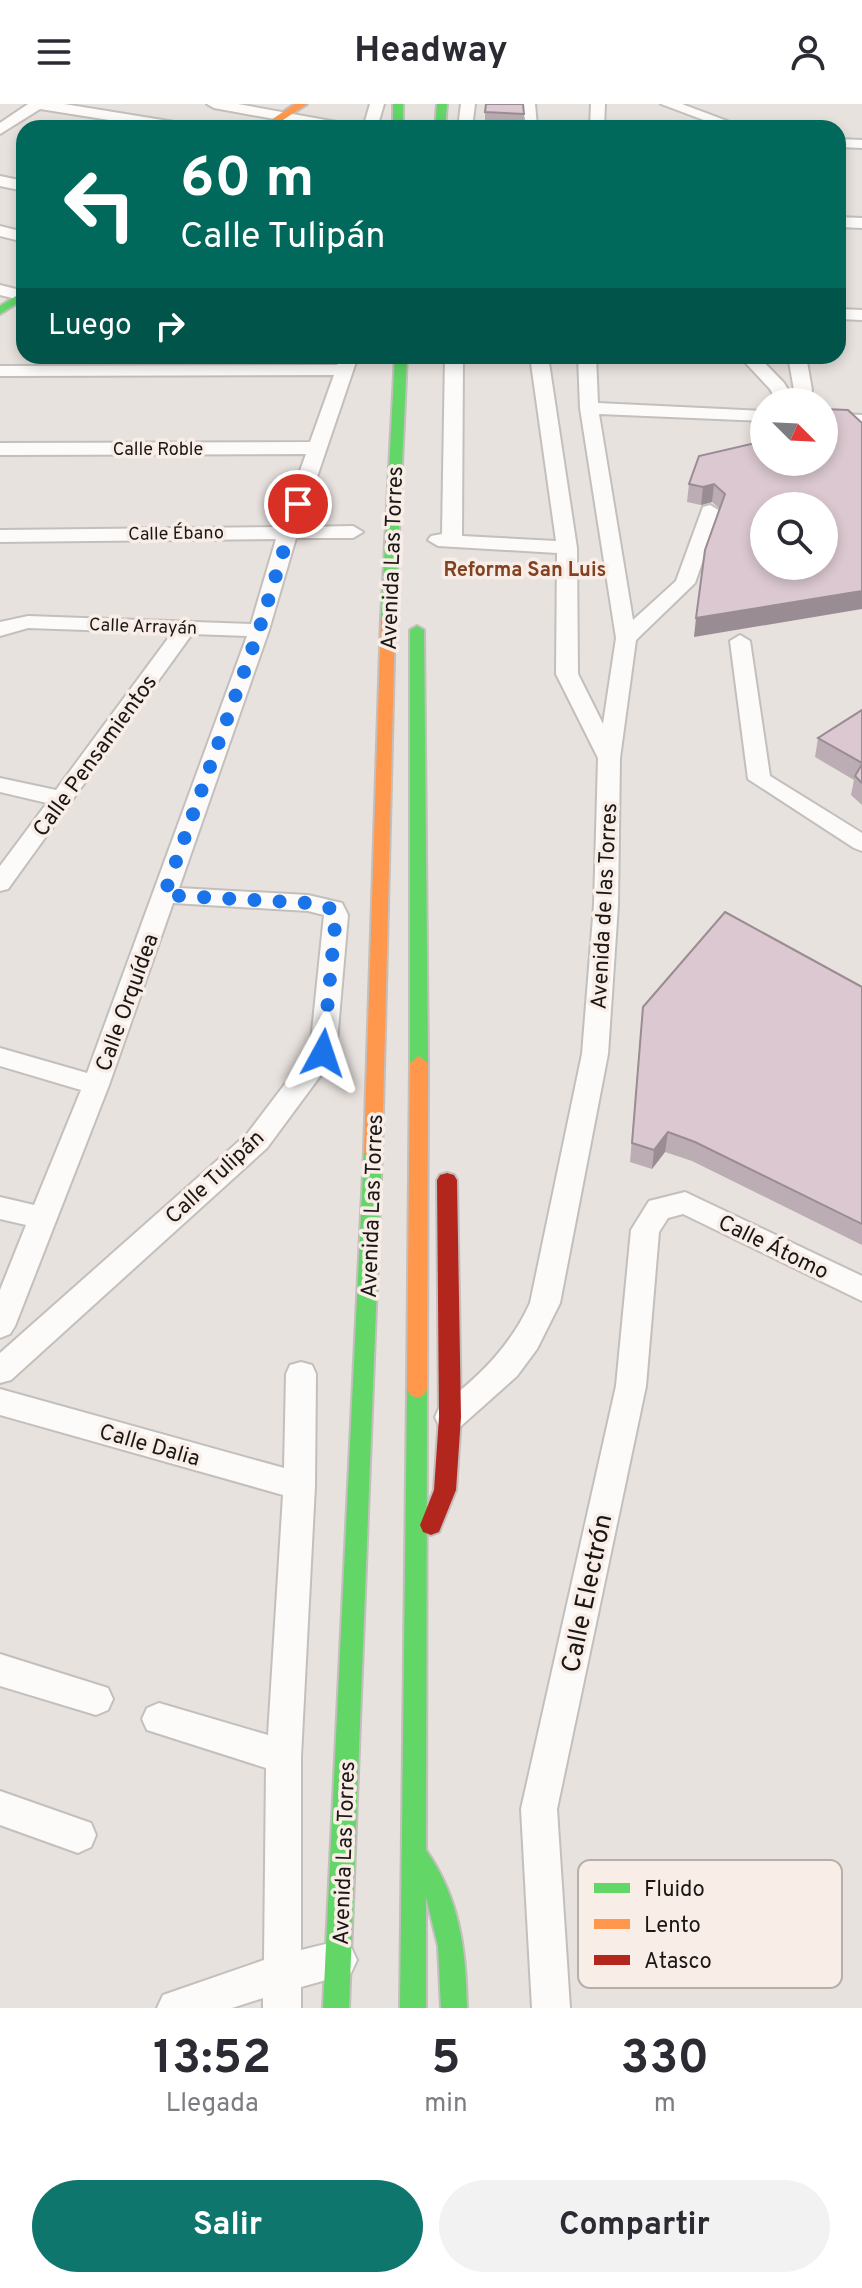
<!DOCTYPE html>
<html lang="es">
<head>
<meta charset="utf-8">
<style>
  :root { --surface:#fff; --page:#f2f2f3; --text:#2b2b33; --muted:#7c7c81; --accent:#0f766e }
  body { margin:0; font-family:Overpass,sans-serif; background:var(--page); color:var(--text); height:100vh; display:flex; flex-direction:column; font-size:30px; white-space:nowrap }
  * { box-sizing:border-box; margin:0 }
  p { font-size:26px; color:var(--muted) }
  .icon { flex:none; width:44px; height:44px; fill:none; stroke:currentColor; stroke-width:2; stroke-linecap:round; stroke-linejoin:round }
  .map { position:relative; height:1904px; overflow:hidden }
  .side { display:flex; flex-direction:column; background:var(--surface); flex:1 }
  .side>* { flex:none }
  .top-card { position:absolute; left:16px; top:16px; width:830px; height:244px; border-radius:24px; box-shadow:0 4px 12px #0003; background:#00695c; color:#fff; overflow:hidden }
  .needle { width:52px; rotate:114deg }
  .controls { position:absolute; left:750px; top:284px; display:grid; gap:16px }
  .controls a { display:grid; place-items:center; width:88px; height:88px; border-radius:50%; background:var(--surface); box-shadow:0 4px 12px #0003; font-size:40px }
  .pin { position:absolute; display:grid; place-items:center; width:68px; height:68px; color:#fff; margin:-34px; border:4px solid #fff; border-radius:50%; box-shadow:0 2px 8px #0007 }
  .me { position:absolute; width:88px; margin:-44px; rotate:5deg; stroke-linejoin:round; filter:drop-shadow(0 0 6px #0008) }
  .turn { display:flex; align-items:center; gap:28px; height:168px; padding:0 32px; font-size:36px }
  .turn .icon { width:104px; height:104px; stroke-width:2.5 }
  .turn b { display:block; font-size:56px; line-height:68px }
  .then { display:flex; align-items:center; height:76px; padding:0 32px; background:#0003; gap:16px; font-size:30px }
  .eta { display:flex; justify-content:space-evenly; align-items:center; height:136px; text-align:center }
  .eta b { font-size:48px; font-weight:700; line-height:56px }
  .action { display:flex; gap:16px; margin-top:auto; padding:16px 32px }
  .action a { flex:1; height:92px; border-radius:48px; background:var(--accent); color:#fff; font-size:32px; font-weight:700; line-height:92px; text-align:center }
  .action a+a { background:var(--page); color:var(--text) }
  header { display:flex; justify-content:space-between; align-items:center; height:104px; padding:0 32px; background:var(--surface); font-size:36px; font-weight:700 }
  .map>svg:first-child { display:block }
</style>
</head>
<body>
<header><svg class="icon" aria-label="menu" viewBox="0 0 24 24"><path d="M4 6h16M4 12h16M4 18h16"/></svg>Headway<svg class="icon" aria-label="person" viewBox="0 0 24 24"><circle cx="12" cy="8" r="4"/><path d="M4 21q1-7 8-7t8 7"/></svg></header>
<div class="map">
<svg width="862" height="1904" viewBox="0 0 862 1904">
  <rect width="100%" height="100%" fill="#e8e2de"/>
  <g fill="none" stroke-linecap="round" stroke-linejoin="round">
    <defs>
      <path id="street" d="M28,0H64L187,20L194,24H160L40,5L0,30V19Z
        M207,0H238L348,20L355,24H324L214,4Z
        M370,0H384L377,24H363Z
        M461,0H475L472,24H458Z
        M521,0H535L537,22H527Z
        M591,0H605L604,24H590Z
        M661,0H682L746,24H725Z
        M838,35L862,36V44L838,43Z
        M0,72L24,77V87L0,82Z
        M838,113L862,114V124L838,123Z
        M0,122L24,128V138L0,132Z
        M0,181L24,187V197L0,191Z
        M838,205L862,206V216L838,215Z
        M340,252H358L300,423L353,422L363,428L353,434H296L269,526L179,784L308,791L342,799L348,811L336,949L332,956L267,1044L11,1276L0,1279V1249L247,1030L310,947L324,811L308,807L173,799L109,981L15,1222L10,1230L0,1234V1186L26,1121L0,1115V1093L34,1101L81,986L0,962V944L87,969L247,532L192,530L8,785L0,787V762L47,699L0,688V674L56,686L172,529L28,524L0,532V518L28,512L251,520L276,435L0,438V426L280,423L306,350L0,351V339L310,338L334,271L0,272V262L337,261Z
        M445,252H463L462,432L556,437L530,252H548L577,444L578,570L603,620L616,534L580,304L578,252H596L598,299L764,307V317L599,310L633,516L676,477L703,403L710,401L720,407L695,479L636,536L620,654L618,801L608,950L560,1199L537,1245L517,1272L461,1322L450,1326L439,1322L435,1313L439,1304C478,1273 509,1245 530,1199L582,950L594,801L598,654L556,570L557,449L438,442L428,436L431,432L442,430Z
        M739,252H758L784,279L792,292L794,286L788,252H806L812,286L808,298H777L770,285Z
        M824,309L862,311V321L824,319Z
        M740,531L750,537L770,672L862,729V747L854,744L748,675L730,537Z
        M685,1088L862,1172V1197L683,1110L668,1114L659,1128L646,1282L557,1705L570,1904H532L521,1705L616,1282L631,1126L649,1097Z
        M301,1258L312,1261L316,1270L315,1382L301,1653V1846L338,1837L351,1843L357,1856L351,1869L301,1883V1904H263V1894L232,1904H157L163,1891L264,1856L266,1664L147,1626L142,1615L147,1604L159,1599L268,1631L283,1391L0,1311V1285L284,1364L286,1270L290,1261Z
        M0,1550L108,1584L113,1595L108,1606L96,1611L0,1582Z
        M0,1687L91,1719L96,1731L91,1743L78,1749L0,1721Z"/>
      <path id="fast" d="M393,0H403V24H393Z
        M437,0H447L445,24H435Z
        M24,187V195L0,210V202Z
        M395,252H407L395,515L388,519L381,515Z
        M417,522L424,526L428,959L419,966L410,959V526Z
        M373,1041L380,1043L382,1048L349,1904H323L364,1048L366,1043Z
        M417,1276L424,1279L427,1285L426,1746C460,1795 466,1846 467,1904H441L438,1842L426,1793V1904H400L407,1285L410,1279Z"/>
      <path id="slow" d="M295,0H307L271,24H259Z
        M388,511L395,515L382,1048L380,1053H366L364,1048L381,515Z
        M419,952L428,959L427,1285L424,1291L417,1294L410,1291L407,1285L410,959Z"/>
      <path id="jam" d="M447,1069L454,1071L457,1076L461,1313L456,1386L439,1428L431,1431L423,1428L420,1421L434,1386L439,1313L437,1076L440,1071Z"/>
    </defs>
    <use href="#street" stroke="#c3bfbc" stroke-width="4"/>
    <use href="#fast" stroke="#c3bfbc" stroke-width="4"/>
    <use href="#slow" stroke="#c3bfbc" stroke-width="4"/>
    <use href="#jam" stroke="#c3bfbc" stroke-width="4"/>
    <use href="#street" fill="#fcfbfa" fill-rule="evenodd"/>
    <use href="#fast" fill="#63d668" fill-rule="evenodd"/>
    <use href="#slow" fill="#ff974d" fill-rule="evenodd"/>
    <use href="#jam" fill="#b3261e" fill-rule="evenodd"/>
  </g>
  <path fill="#bcacb3" d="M485,8L524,10V24H485Z
    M764,337L694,533L720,405L712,398L701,401L687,398L689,380Z
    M862,606V701L851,691L854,676L815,653L818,634Z
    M862,883V1141L692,1057L665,1048L652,1065L630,1058L641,923Z"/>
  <path fill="#998c92" d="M714,380L712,398L701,401L703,383Z
    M862,487V505L694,533L696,514Z
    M668,1028L665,1048L652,1065L654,1046Z"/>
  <path fill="#dbc8d0" stroke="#998c92" stroke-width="2" fill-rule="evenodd" d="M486,0H523L524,10L485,8Z
    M824,305L848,306L862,319V487L696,514L705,446L725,390L714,380L703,383L689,380L699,352L764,337V358H824ZM764,402H824V462H764Z
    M862,606V659L818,634Z
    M862,660V679L855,672Z
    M725,808L862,883V1120L695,1038L668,1028L654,1046L632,1039L643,903Z"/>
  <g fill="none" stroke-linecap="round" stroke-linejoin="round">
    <path stroke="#1a73e8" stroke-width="14" stroke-dasharray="0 25.2" d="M298,400L259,526L164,791L308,799L333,805L336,811L323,949"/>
  </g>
  <g text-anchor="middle" stroke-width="7" stroke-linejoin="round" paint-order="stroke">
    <g font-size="18" fill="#1b1715" stroke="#f9eee7">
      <text x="158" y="351">Calle Roble</text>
      <text transform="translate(176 429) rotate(-1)" y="6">Calle Ébano</text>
      <text transform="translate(143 522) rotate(2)" y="6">Calle Arrayán</text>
    </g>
    <g font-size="20" font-weight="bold" fill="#824120" stroke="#f9eee7">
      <text x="525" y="472">Reforma San Luis</text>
    </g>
    <g font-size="22" fill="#1b1715" stroke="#f9eee7">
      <text transform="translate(391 454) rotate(-88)" y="8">Avenida Las Torres</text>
      <text transform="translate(94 651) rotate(-54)" y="8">Calle Pensamientos</text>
      <text transform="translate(603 802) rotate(-87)" y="8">Avenida de las Torres</text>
      <text transform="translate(126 898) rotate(-70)" y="8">Calle Orquídea</text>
      <text transform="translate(214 1072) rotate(-43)" y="8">Calle Tulipán</text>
      <text transform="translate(371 1102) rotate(-88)" y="8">Avenida Las Torres</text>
      <text transform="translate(774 1142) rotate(26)" y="8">Calle Átomo</text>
      <text transform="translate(150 1340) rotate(16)" y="8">Calle Dalia</text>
      <text transform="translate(343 1749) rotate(-88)" y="8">Avenida Las Torres</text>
    </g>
    <g font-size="26" fill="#1b1715" stroke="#f9eee7">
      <text transform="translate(586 1489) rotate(-78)" y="9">Calle Electrón</text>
    </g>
  </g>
  <rect x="578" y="1756" width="264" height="128" rx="12" fill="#f9eee7" stroke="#b6aea8" stroke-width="2"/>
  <rect x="594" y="1779" width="36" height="10" fill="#63d668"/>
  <rect x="594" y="1815" width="36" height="10" fill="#ff974d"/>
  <rect x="594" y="1851" width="36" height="10" fill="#b3261e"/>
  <g font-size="22" fill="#1b1715">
    <text x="644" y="1792">Fluido</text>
    <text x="644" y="1828">Lento</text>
    <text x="644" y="1864">Atasco</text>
  </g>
</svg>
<div class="controls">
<a><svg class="needle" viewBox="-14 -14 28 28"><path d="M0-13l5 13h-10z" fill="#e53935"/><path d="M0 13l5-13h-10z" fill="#7c7c81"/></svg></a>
<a><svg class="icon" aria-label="search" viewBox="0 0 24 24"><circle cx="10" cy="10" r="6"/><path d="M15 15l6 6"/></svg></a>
</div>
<div class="pin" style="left:298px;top:400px;background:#d93025"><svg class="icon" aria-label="arrive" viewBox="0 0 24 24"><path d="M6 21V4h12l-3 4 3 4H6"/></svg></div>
<svg class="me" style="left:323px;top:949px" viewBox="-20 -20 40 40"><path d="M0-17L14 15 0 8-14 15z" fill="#1a73e8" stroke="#fff" stroke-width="4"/></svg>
<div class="top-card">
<div class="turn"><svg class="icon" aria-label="left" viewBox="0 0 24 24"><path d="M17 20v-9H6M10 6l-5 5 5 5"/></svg><div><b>60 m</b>Calle Tulipán</div></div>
<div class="then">Luego<svg class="icon" aria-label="right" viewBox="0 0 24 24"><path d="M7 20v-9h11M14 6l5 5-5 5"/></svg></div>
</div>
</div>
<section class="side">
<div class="eta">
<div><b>13:52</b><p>Llegada</p></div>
<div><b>5</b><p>min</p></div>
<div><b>330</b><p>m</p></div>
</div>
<div class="action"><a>Salir</a><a>Compartir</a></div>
</section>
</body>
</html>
